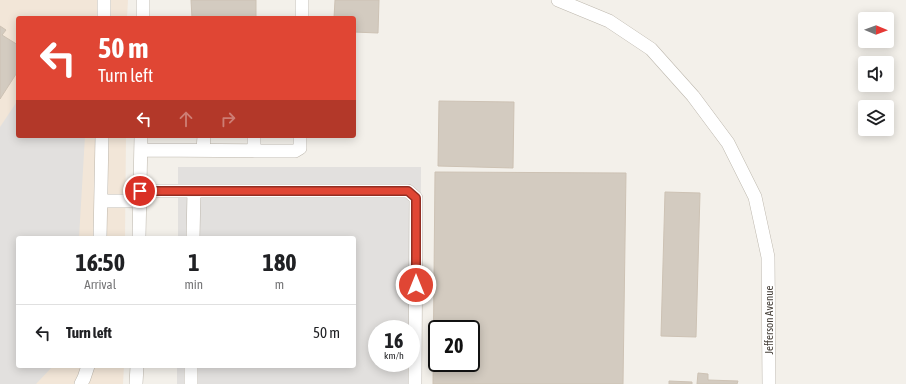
<!DOCTYPE html>
<html lang="en">
<head>
<meta charset="utf-8">
<style>
  :root { --surface:#fff; --page:#f6f6f6; --text:#202124; --muted:#757577; --line:#e0e0e0 }
  body { margin:0; font-family:"Asap Condensed",sans-serif; background:var(--page); color:var(--text); height:100vh; display:flex; flex-direction:column; font-size:15px; white-space:nowrap }
  * { box-sizing:border-box; margin:0 }
  p { font-size:13px; color:var(--muted) }
  .icon { flex:none; width:22px; height:22px; fill:none; stroke:currentColor; stroke-width:2; stroke-linecap:round; stroke-linejoin:round }
  .map { position:relative; flex:1; overflow:hidden }
  .drawer { position:absolute; left:16px; top:236px; width:340px; height:132px; display:flex; flex-direction:column; background:var(--surface); border-radius:4px; box-shadow:0 2px 10px #0003 }
  .drawer>* { flex:none }
  .banner { position:absolute; left:16px; top:16px; width:340px; height:122px; border-radius:4px; box-shadow:0 2px 10px #0003; background:#e04634; color:#fff; overflow:hidden }
  .needle { width:26px; rotate:91deg }
  .fabs { position:absolute; left:858px; top:12px; display:grid; gap:8px }
  .fabs a { display:grid; place-items:center; width:36px; height:36px; border-radius:4px; background:var(--surface); box-shadow:0 2px 10px #0003; font-size:20px }
  .speed { position:absolute; left:368px; top:320px; display:flex; gap:8px; font-size:20px; font-weight:700; text-align:center }
  .speed>* { display:grid; place-content:center; width:52px; height:52px; border-radius:50%; background:var(--surface); box-shadow:0 2px 10px #0003; line-height:1 }
  .speed small { font-size:10px; font-weight:400 }
  .speed .limit { border:2px solid #111; border-radius:6px; background:#fff; color:#111 }
  .pin { position:absolute; display:grid; place-items:center; width:34px; height:34px; color:#fff; margin:-17px; border:2px solid #fff; border-radius:50%; box-shadow:0 1px 4px #0007 }
  .me { position:absolute; width:44px; margin:-22px; rotate:0deg; stroke-linejoin:round; filter:drop-shadow(0 0 3px #0008) }
  .turn { display:flex; align-items:center; gap:14px; height:84px; padding:0 16px; font-size:18px }
  .turn .icon { width:52px; height:52px; stroke-width:2.5 }
  .turn b { display:block; font-size:28px; line-height:34px }
  .lanes { display:flex; align-items:center; height:38px; padding:0 16px; background:#0003; justify-content:center; gap:20px; direction:ltr }
  .lanes .off { opacity:.35 }
  .eta { display:flex; justify-content:space-evenly; align-items:center; height:68px; text-align:center }
  .eta b { font-size:24px; font-weight:700; line-height:28px }
  ul { padding:0; list-style:none }
  li { display:flex; align-items:center; gap:12px; height:56px; padding:0 16px; border-top:1px solid var(--line) }
  li div { flex:1 }
  li b { display:block; font-size:15px }
  li em { font-style:normal }
  .map>svg:first-child { display:block }
</style>
</head>
<body>
<div class="map">
<svg width="906" height="384" viewBox="0 0 906 384">
  <rect width="100%" height="100%" fill="#f3f0ea"/>
  <path fill="#f2e6d8" d="M0,0H128L127,18H18V136H126L125,238H18V366H124L123,384H0Z"/>
  <path fill="#e2e0de" fill-rule="evenodd" d="M18,100V136H85L79,238H18V366H53L36,384H0V127Z
    M178,167H421L420,384H177V366H354V238H178ZM377,329H411V363H377Z"/>
  <path fill="#d3cbc0" stroke="#cdc2b4" fill-rule="evenodd" d="M191,0H256V18H192Z
    M335,0H379L378,33L354,32V18H334Z
    M0,26L6,30L2,35L18,45V71L0,99Z
    M439,101L514,102L513,168L438,166Z
    M435,172L626,173L623,384H433ZM437,329H471V363H437Z
    M665,192L700,193L696,337L661,336Z
    M698,373L708,374V380L738,381L737,384H697Z
    M669,381L692,382V384H669Z"/>
  <g fill="none" stroke-linecap="round" stroke-linejoin="round">
    <defs>
      <path id="minor" d="M104,0V18
        M558,0L609,21L651,49L693,96L728,143L755,197L768,257L769,384
        M143,18V0
        M302,18V0
        M141,150L295,151L300,148V136
        M203,150L204,136
        M254,151V136
        M140,191H408L416,198L415,384
        M101,201H140
        M100,238L102,136
        M139,238L141,136
        M193,238L194,191
        M81,384L84,378L88,366
        M136,384L137,366
        M191,384V366"/>
    </defs>
    <use href="#minor" stroke="#bdb7ad" stroke-width="14"/>
    <use href="#minor" stroke="#fff" stroke-width="13"/>
  </g>
  <g fill="none" stroke-linecap="round" stroke-linejoin="round">
    <defs>
      <path id="route" d="M140,191H408L416,198V285"/>
    </defs>
    <use href="#route" stroke="#922e22" stroke-width="10"/>
    <use href="#route" stroke="#e04634" stroke-width="7"/>
  </g>
  <g text-anchor="middle" stroke-width="3.5" stroke-linejoin="round" paint-order="stroke">
    <g font-size="11" fill="#464039" stroke="#fff">
      <text transform="translate(769 320) rotate(-90)" y="4">Jefferson Avenue</text>
    </g>
  </g>
</svg>
<div class="fabs">
<a><svg class="needle" viewBox="-14 -14 28 28"><path d="M0-13l5 13h-10z" fill="#e53935"/><path d="M0 13l5-13h-10z" fill="#757577"/></svg></a>
<a><svg class="icon" aria-label="sound" viewBox="0 0 24 24"><path d="M4 9h4l5-4v14l-5-4H4zM17 9q2 3 0 6"/></svg></a>
<a><svg class="icon" aria-label="layers" viewBox="0 0 24 24"><path d="M12 4l9 5-9 5-9-5zM3 14l9 5 9-5"/></svg></a>
</div>
<div class="speed"><div>16<small>km/h</small></div><div class="limit">20</div></div>
<div class="pin" style="left:140px;top:191px;background:#d93025"><svg class="icon" aria-label="arrive" viewBox="0 0 24 24"><path d="M6 21V4h12l-3 4 3 4H6"/></svg></div>
<svg class="me" style="left:416px;top:285px" viewBox="-20 -20 40 40"><circle r="17" fill="#e04634" stroke="#fff" stroke-width="3"/><path d="M0-11L8 9 0 5-8 9z" fill="#fff"/></svg>
<div class="banner">
<div class="turn"><svg class="icon" aria-label="left" viewBox="0 0 24 24"><path d="M17 20v-9H6M10 6l-5 5 5 5"/></svg><div><b>50 m</b>Turn left</div></div>
<div class="lanes"><svg class="icon" aria-label="left" viewBox="0 0 24 24"><path d="M17 20v-9H6M10 6l-5 5 5 5"/></svg><svg class="icon off" aria-label="ahead" viewBox="0 0 24 24"><path d="M12 20V5M6 11l6-6 6 6"/></svg><svg class="icon off" aria-label="right" viewBox="0 0 24 24"><path d="M7 20v-9h11M14 6l5 5-5 5"/></svg></div>
</div>
<section class="drawer">
<div class="eta">
<div><b>16:50</b><p>Arrival</p></div>
<div><b>1</b><p>min</p></div>
<div><b>180</b><p>m</p></div>
</div>
<ul>
<li><svg class="icon" aria-label="left" viewBox="0 0 24 24"><path d="M17 20v-9H6M10 6l-5 5 5 5"/></svg><div><b>Turn left</b></div><em>50 m</em></li>
</ul>
</section>
</div>
</body>
</html>
